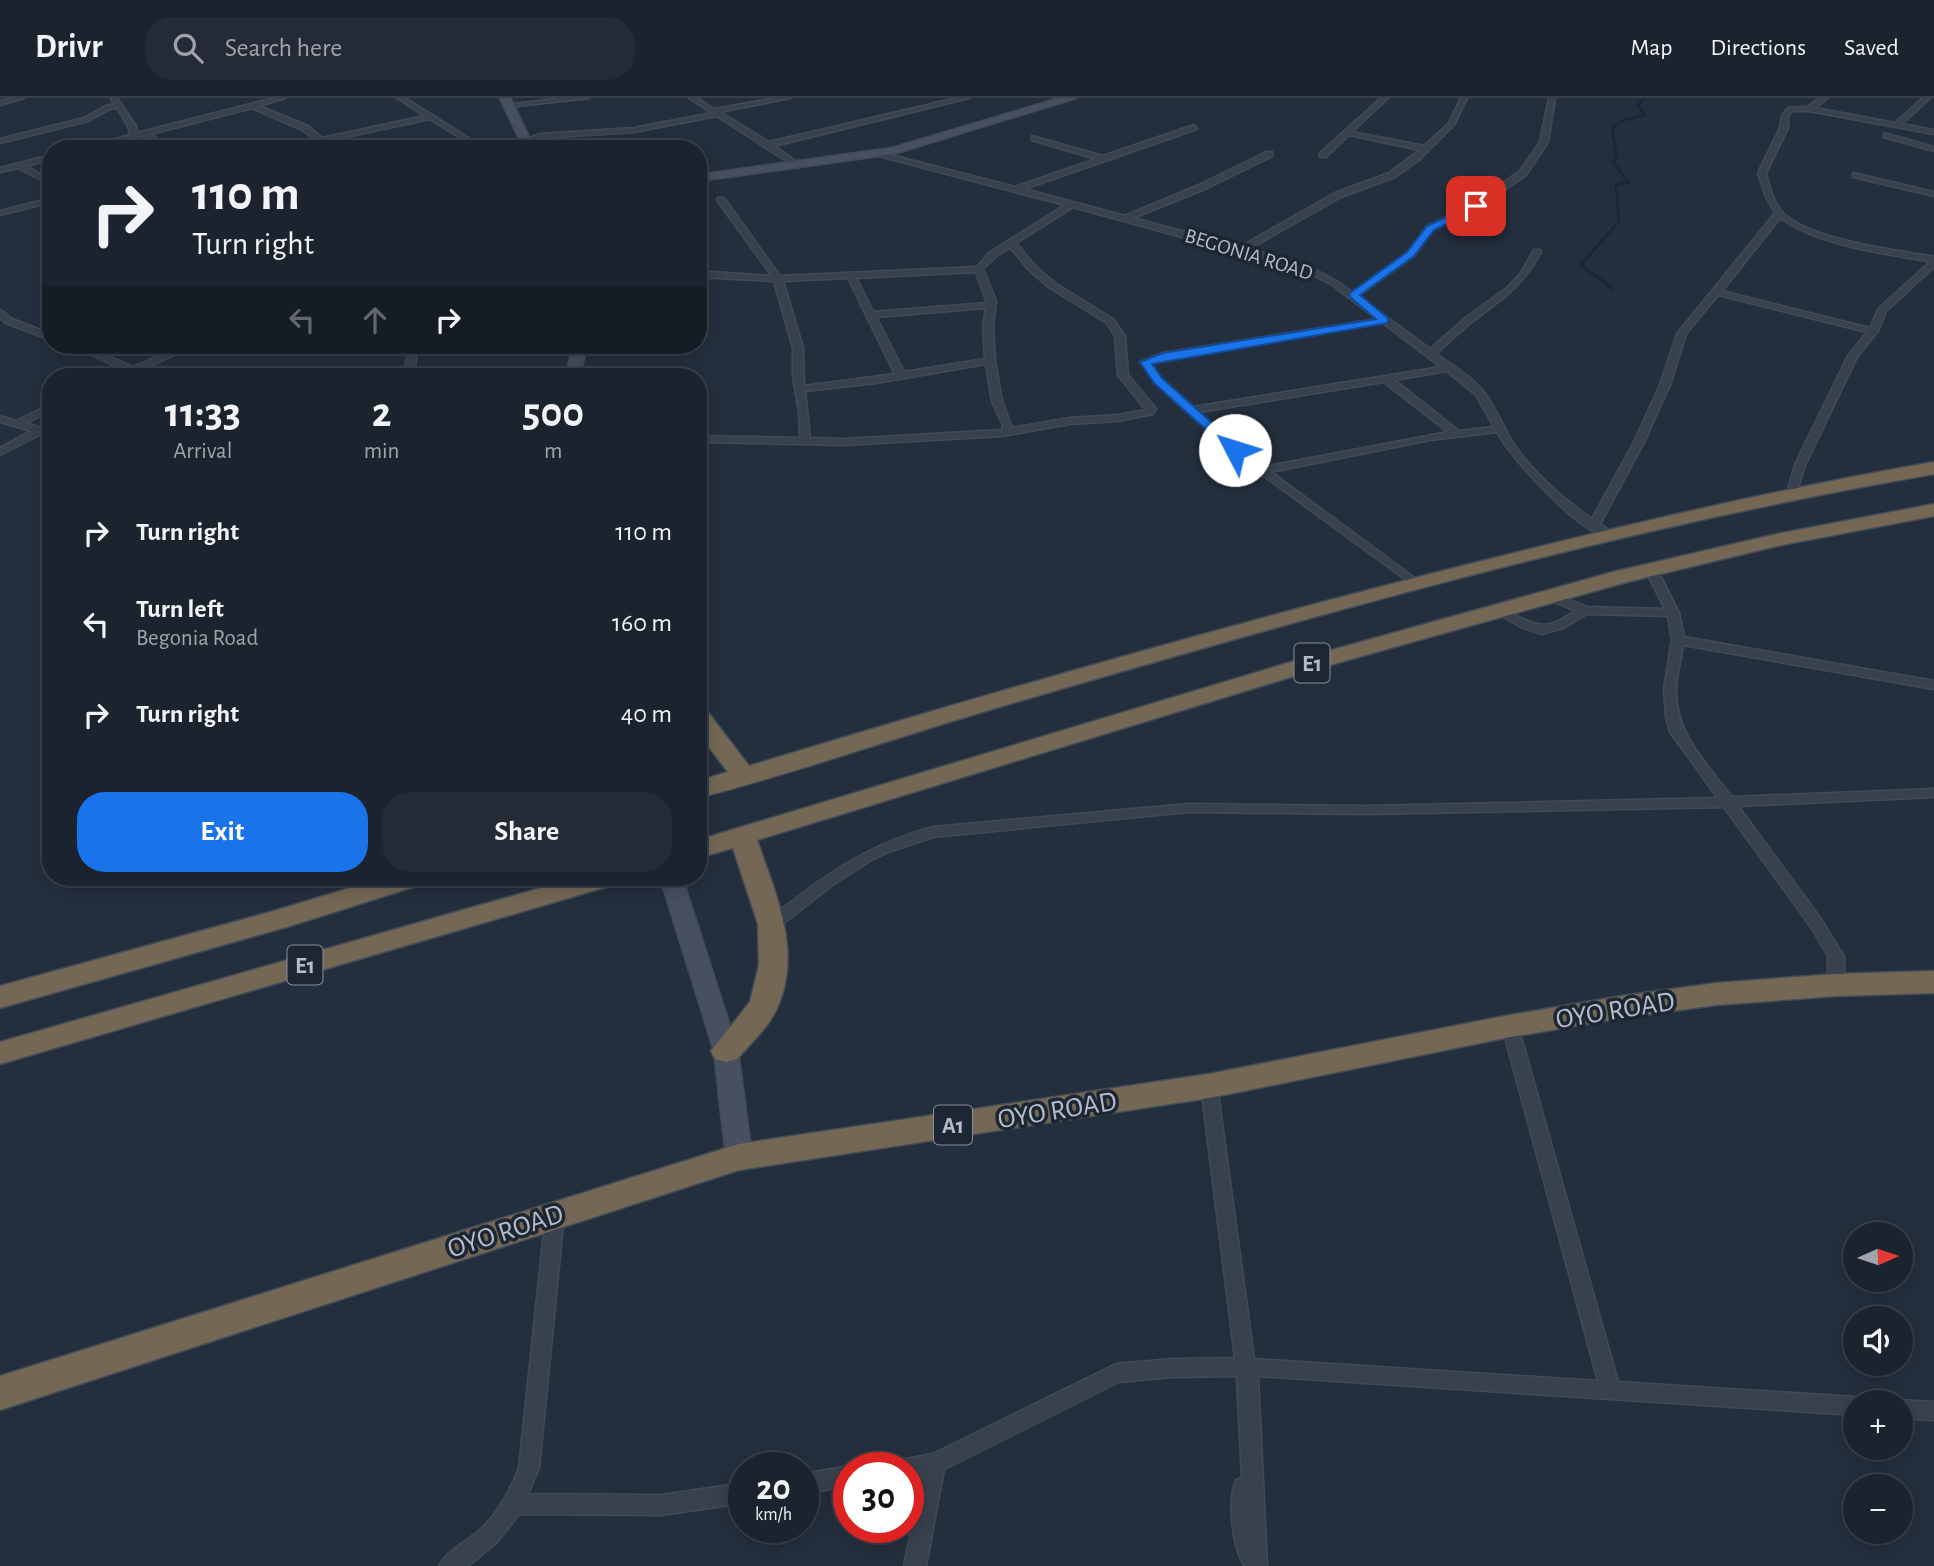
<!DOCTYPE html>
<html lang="en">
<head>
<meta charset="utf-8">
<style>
  :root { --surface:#1b232e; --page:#242b36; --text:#f1f3f6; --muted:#a0a4aa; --line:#39404a; --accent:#1a73e8 }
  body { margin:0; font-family:"Alegreya Sans",sans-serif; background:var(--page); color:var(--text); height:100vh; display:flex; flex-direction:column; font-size:26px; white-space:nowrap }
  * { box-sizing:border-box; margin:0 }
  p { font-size:23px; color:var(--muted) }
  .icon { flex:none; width:38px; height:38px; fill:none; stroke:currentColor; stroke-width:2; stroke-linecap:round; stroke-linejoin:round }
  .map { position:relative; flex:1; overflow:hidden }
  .drawer { position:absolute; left:42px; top:270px; width:665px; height:518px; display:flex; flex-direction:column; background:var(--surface); border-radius:28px; box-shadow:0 4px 18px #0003,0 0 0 2px var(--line) }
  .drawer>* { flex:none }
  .guide { position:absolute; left:42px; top:42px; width:665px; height:214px; border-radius:28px; box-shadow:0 4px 18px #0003,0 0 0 2px var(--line); background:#1b232e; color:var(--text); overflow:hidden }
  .needle { width:46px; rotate:87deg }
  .tools { position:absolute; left:1843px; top:1124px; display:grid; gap:14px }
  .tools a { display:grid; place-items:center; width:70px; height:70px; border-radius:50%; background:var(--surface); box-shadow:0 4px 18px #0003,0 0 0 2px var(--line); font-size:35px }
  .speed { position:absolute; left:728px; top:1354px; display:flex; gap:14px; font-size:35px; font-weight:700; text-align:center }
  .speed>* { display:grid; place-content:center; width:91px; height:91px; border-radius:50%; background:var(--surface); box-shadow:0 4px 18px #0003,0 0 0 2px var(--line); line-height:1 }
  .speed small { font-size:18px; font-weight:400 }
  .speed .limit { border:10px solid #d22; background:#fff; color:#111 }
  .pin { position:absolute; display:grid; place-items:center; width:60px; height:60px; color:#fff; margin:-30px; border-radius:14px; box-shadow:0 4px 10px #0006 }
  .me { position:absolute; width:77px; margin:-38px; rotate:310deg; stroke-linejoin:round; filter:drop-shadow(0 0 5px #0008) }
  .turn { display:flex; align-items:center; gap:24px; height:147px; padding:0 35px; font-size:32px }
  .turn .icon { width:91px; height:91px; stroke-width:2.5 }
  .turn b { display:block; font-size:49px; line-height:60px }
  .lanes { display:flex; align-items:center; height:66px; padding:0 35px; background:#0003; justify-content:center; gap:35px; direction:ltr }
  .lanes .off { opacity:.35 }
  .eta { display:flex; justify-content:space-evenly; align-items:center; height:119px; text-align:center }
  .eta b { font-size:42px; font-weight:700; line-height:49px }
  .cta { display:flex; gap:14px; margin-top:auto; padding:14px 35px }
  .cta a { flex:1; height:80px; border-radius:28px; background:var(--accent); color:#fff; font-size:28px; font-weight:700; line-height:80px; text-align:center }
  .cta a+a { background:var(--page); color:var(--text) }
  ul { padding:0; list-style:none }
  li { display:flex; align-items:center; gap:21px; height:91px; padding:0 35px }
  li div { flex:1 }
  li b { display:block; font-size:26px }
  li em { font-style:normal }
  header { display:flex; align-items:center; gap:42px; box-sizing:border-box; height:98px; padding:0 35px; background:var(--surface); border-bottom:2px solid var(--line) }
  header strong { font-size:33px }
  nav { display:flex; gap:38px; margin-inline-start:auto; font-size:24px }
  .search { width:490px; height:63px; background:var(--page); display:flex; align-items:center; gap:18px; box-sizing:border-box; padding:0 24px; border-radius:28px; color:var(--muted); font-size:26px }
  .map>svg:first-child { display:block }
</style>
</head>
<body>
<header>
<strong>Drivr</strong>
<div class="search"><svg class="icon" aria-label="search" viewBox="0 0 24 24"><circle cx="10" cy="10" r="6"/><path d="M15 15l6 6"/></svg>Search here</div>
<nav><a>Map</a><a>Directions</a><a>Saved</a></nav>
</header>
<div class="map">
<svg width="1934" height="1468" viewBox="0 0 1934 1468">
  <rect width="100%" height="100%" fill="#242f3e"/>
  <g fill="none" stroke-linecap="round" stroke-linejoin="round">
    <path stroke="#17263c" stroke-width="2.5" d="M1596,178L1581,167L1619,123L1616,87L1629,85L1613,64L1617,58L1612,30L1622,23L1644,17L1638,7L1644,0"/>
    <path stroke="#17263c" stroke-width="3.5" d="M1593,176L1612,190"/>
    <defs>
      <path id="street" d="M12,0H24L0,7V3Z
        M111,0H117L136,28L137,35L274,0H285L259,8L308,28L322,40L425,18L397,0H405L486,51H478L430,21L327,43L335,51H327L320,45L292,51H278L315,42L302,32L252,10L151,36L170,51H162L145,37L93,51H80L130,37L128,28L117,10L110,11L88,23L0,45V41L84,20L106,8L114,6Z
        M563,0H589L508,9L505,7Z
        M689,0H697L714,11L776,0H790L720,14L769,44L957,0H969L774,48L800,66L801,68L797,70L717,18L634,34L541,40L526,45L522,43L540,36L634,30L712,15Z
        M1381,0H1388L1352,34L1424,48L1449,25L1461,0H1467L1454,27L1419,62L1395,79L1341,99L1249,151C1286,160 1321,170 1352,194L1408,154L1427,128L1473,106L1520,73L1540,44L1549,0H1555L1548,44L1526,77L1479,110L1433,132L1414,158L1358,198L1430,251L1464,221L1507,190L1521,175L1534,152H1540L1541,154C1523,188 1502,201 1473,223C1460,233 1448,245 1436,256C1451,267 1471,278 1483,293C1496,309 1502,328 1513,345C1533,375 1562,400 1592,421L1634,344L1660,287L1677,236L1775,115L1766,99L1758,75L1780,30L1782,18L1788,10L1807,9L1820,0H1827L1815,10L1895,25L1923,0H1930L1902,26L1934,32V36L1809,13H1792L1788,18V30L1766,75C1769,88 1773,105 1783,115C1810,142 1896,152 1934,159V169L1886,213L1878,233L1857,259L1805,367L1796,397H1788L1787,395L1795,367L1848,258L1867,234L1718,197L1686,236L1670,287L1644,344L1600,426L1613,435V439C1585,443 1511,360 1497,334L1430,342L1271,374L1420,484L1422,486L1416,489L1231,354L1155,285L1140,264L1163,255L1377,221L1331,186L1305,173L1073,109L1016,145L1034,167L1056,186L1113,221L1125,238L1128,277L1156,311L1153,316L1118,323L1070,326L1002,338L844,347L698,344V338L800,340L799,314L793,278V250L774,183L698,179V173L772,178L717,102L718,100H724L780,178L977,169L989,155L1065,107L875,57V53L1015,89L1096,61L1032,42V38L1103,58L1194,27L1197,31L1024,91L1125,118L1199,87L1266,54H1272V58L1205,91L1133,120L1240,149L1335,95L1389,75L1420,52L1349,37L1326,59H1320V55ZM1780,120C1823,149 1880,154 1930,164L1879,210L1870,230L1722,193ZM1010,149L1028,171L1050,190L1107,225L1115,238L1118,277L1146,312L1118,317L1070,320L1012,330L1002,303L995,263L993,228L996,203L983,171L995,159ZM976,174L987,205L873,214L856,180ZM848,180L895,276L804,288L803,250L783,183ZM986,210L983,228L985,261L904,274L876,219ZM1383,225L1441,269L1193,309L1161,281L1151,265L1165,261ZM986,266L992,303L1003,327L1002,332L844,341L810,340L805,293L876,285ZM1447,273L1476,297L1494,329L1459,333L1394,282ZM1384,284L1448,334L1264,369L1239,350L1199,314Z
        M1884,35L1934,49V53L1884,39Z
        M51,57V61L26,68L51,82V87L18,70L0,74V70Z
        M1853,75L1934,94V98L1853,79Z
        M51,100V104L0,117V113Z
        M0,212L12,221L51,236V242L6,225L0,220Z
        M72,247H84L133,269C158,258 182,246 210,247L177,256L128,278H116L125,273Z
        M409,247H418L414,278H404Z
        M51,306V313L26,325L51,333V339L41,336L0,357V350L31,333L0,324V318L16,323Z
        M1651,468L1657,471L1679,515L1684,539L1934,583V591L1683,547C1681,561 1677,576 1676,590C1674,635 1707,666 1732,699L1934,691V699L1738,708L1821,821L1841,854L1844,858V887L1841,891H1831L1828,887V858L1811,829L1724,709L1367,716L1188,714L933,739L891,753L871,762L834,786L777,830H767L765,826C772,816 784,809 794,802C839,767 878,744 933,729L1188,706L1367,708L1718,700L1670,634L1666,619L1664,591L1672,542L1668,518L1587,516L1563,530L1542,536L1521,529L1493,513L1495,510C1503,509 1508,513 1515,517C1544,532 1549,529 1576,513L1548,501L1546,499L1552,495L1587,509L1665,511L1645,471Z
        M1510,922L1516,924L1518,928L1618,1284L1855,1299L1863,1304H1855V1317L1258,1278L1267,1468H1245C1233,1452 1227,1403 1236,1382L1242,1380L1237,1278L1173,1279L1118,1284L944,1371L926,1468H904L923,1376L908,1379V1370H891L894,1363L933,1356L1116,1266L1173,1261L1235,1260L1201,988L1203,983L1209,982L1215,983L1217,988L1254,1261L1598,1283L1502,928L1504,924Z
        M555,1109L561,1111L564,1116L539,1370L528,1396L661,1397L744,1385V1405L661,1417L519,1416L497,1444L468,1468H439C446,1453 468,1443 481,1431C499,1414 510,1393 519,1370L546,1116L549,1111Z
        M1900,1302L1934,1304V1322L1900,1320V1304H1895Z
        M849,1368L854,1370H849V1388L803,1396V1376Z"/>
      <path id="secondary" d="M500,0H510L535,51H524Z
        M1060,0H1076L893,56L698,83V77L892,50Z
        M573,247H587L580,278H566Z
        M660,779H682L738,953L752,1059L748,1066L739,1069L730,1066L726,1059L714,953Z"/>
      <path id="highway" d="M1934,364V376C1620,430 1311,518 1006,607C903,637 802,673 698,700V683L728,674L698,635V611L707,613L749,668C983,597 1217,530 1454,470C1613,430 1772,392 1934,364Z
        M1934,406V418L1777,448L1627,484L1337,565L757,742C775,795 803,854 777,910C769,929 750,946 737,961L726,964L715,961L711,953L750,904L759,867L758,826L733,750L698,760V742L1321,555L1613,474L1777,436Z
        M386,779H430L426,785L290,828L0,910V888L274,813Z
        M579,779H624L620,785L0,966V944Z
        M1934,873V895L1836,898L1716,907L1622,920L1510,939L1209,1000L739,1072L0,1312V1278L739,1046L1209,976L1510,917L1622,898L1716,885L1836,876Z"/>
    </defs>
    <use href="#street" stroke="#414a57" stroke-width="3"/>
    <use href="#secondary" stroke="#414a57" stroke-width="3"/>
    <use href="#highway" stroke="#434c59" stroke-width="3"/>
    <use href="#street" fill="#38414e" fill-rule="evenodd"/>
    <use href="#secondary" fill="#465061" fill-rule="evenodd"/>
    <use href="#highway" fill="#746855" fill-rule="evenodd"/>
  </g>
  <path fill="#1a73e8" stroke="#114b97" stroke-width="2" d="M1476,105L1481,108L1479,110L1434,132L1414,158L1360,197L1388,220V225L1152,266L1162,280L1239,349V354H1231L1154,285L1140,264L1163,255L1376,221L1350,199V195L1407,154L1427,128Z"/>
  <g text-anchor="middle" stroke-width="7" stroke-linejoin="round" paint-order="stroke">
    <g font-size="21" fill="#b4bcc9" stroke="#1d2633">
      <text transform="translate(1249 156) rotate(17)" y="7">BEGONIA ROAD</text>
    </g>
    <g fill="#1d2633" stroke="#878f9c" stroke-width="2">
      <rect x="1294.5" y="545.5" width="35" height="39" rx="5"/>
      <rect x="287.5" y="847.5" width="35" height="39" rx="5"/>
      <rect x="934" y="1007.5" width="38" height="39" rx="5"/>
    </g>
    <g font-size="23" font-weight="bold" fill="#b4bcc9">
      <text x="1312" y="573">E1</text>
      <text x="305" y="875">E1</text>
      <text x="953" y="1035">A1</text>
    </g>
    <g font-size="28" fill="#b4bcc9" stroke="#1d2633">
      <text transform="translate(1615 911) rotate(-9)" y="10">OYO ROAD</text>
      <text transform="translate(1057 1011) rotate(-9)" y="10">OYO ROAD</text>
      <text transform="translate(505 1132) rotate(-18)" y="10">OYO ROAD</text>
    </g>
  </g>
</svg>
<div class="tools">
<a><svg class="needle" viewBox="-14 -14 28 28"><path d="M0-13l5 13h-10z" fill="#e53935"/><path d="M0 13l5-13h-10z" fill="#a0a4aa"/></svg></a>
<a><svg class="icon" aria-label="sound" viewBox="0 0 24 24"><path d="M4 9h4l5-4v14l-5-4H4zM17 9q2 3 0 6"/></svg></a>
<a>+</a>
<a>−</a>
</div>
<div class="speed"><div>20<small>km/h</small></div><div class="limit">30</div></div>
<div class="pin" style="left:1476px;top:108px;background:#d93025"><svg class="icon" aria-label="arrive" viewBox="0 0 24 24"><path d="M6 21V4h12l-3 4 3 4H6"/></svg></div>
<svg class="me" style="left:1235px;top:352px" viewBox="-20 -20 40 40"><circle r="19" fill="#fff"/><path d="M0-13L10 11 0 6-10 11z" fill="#1a73e8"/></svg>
<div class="guide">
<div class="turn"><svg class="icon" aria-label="right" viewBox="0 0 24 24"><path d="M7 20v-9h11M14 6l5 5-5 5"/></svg><div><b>110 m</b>Turn right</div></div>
<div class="lanes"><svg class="icon off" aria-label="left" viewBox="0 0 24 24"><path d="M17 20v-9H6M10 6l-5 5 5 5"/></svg><svg class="icon off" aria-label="ahead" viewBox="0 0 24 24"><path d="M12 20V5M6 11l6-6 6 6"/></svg><svg class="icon" aria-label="right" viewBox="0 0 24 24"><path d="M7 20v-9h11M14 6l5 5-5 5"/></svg></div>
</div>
<section class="drawer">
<div class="eta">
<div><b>11:33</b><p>Arrival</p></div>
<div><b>2</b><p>min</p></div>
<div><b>500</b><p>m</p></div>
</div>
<ul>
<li><svg class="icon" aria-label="right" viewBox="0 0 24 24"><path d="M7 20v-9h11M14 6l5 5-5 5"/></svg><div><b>Turn right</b></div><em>110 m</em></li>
<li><svg class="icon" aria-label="left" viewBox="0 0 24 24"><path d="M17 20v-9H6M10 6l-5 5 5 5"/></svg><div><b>Turn left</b><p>Begonia Road</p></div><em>160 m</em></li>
<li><svg class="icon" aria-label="right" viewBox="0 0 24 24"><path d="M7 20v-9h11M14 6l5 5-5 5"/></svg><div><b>Turn right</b></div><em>40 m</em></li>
</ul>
<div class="cta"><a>Exit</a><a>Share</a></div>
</section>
</div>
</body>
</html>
